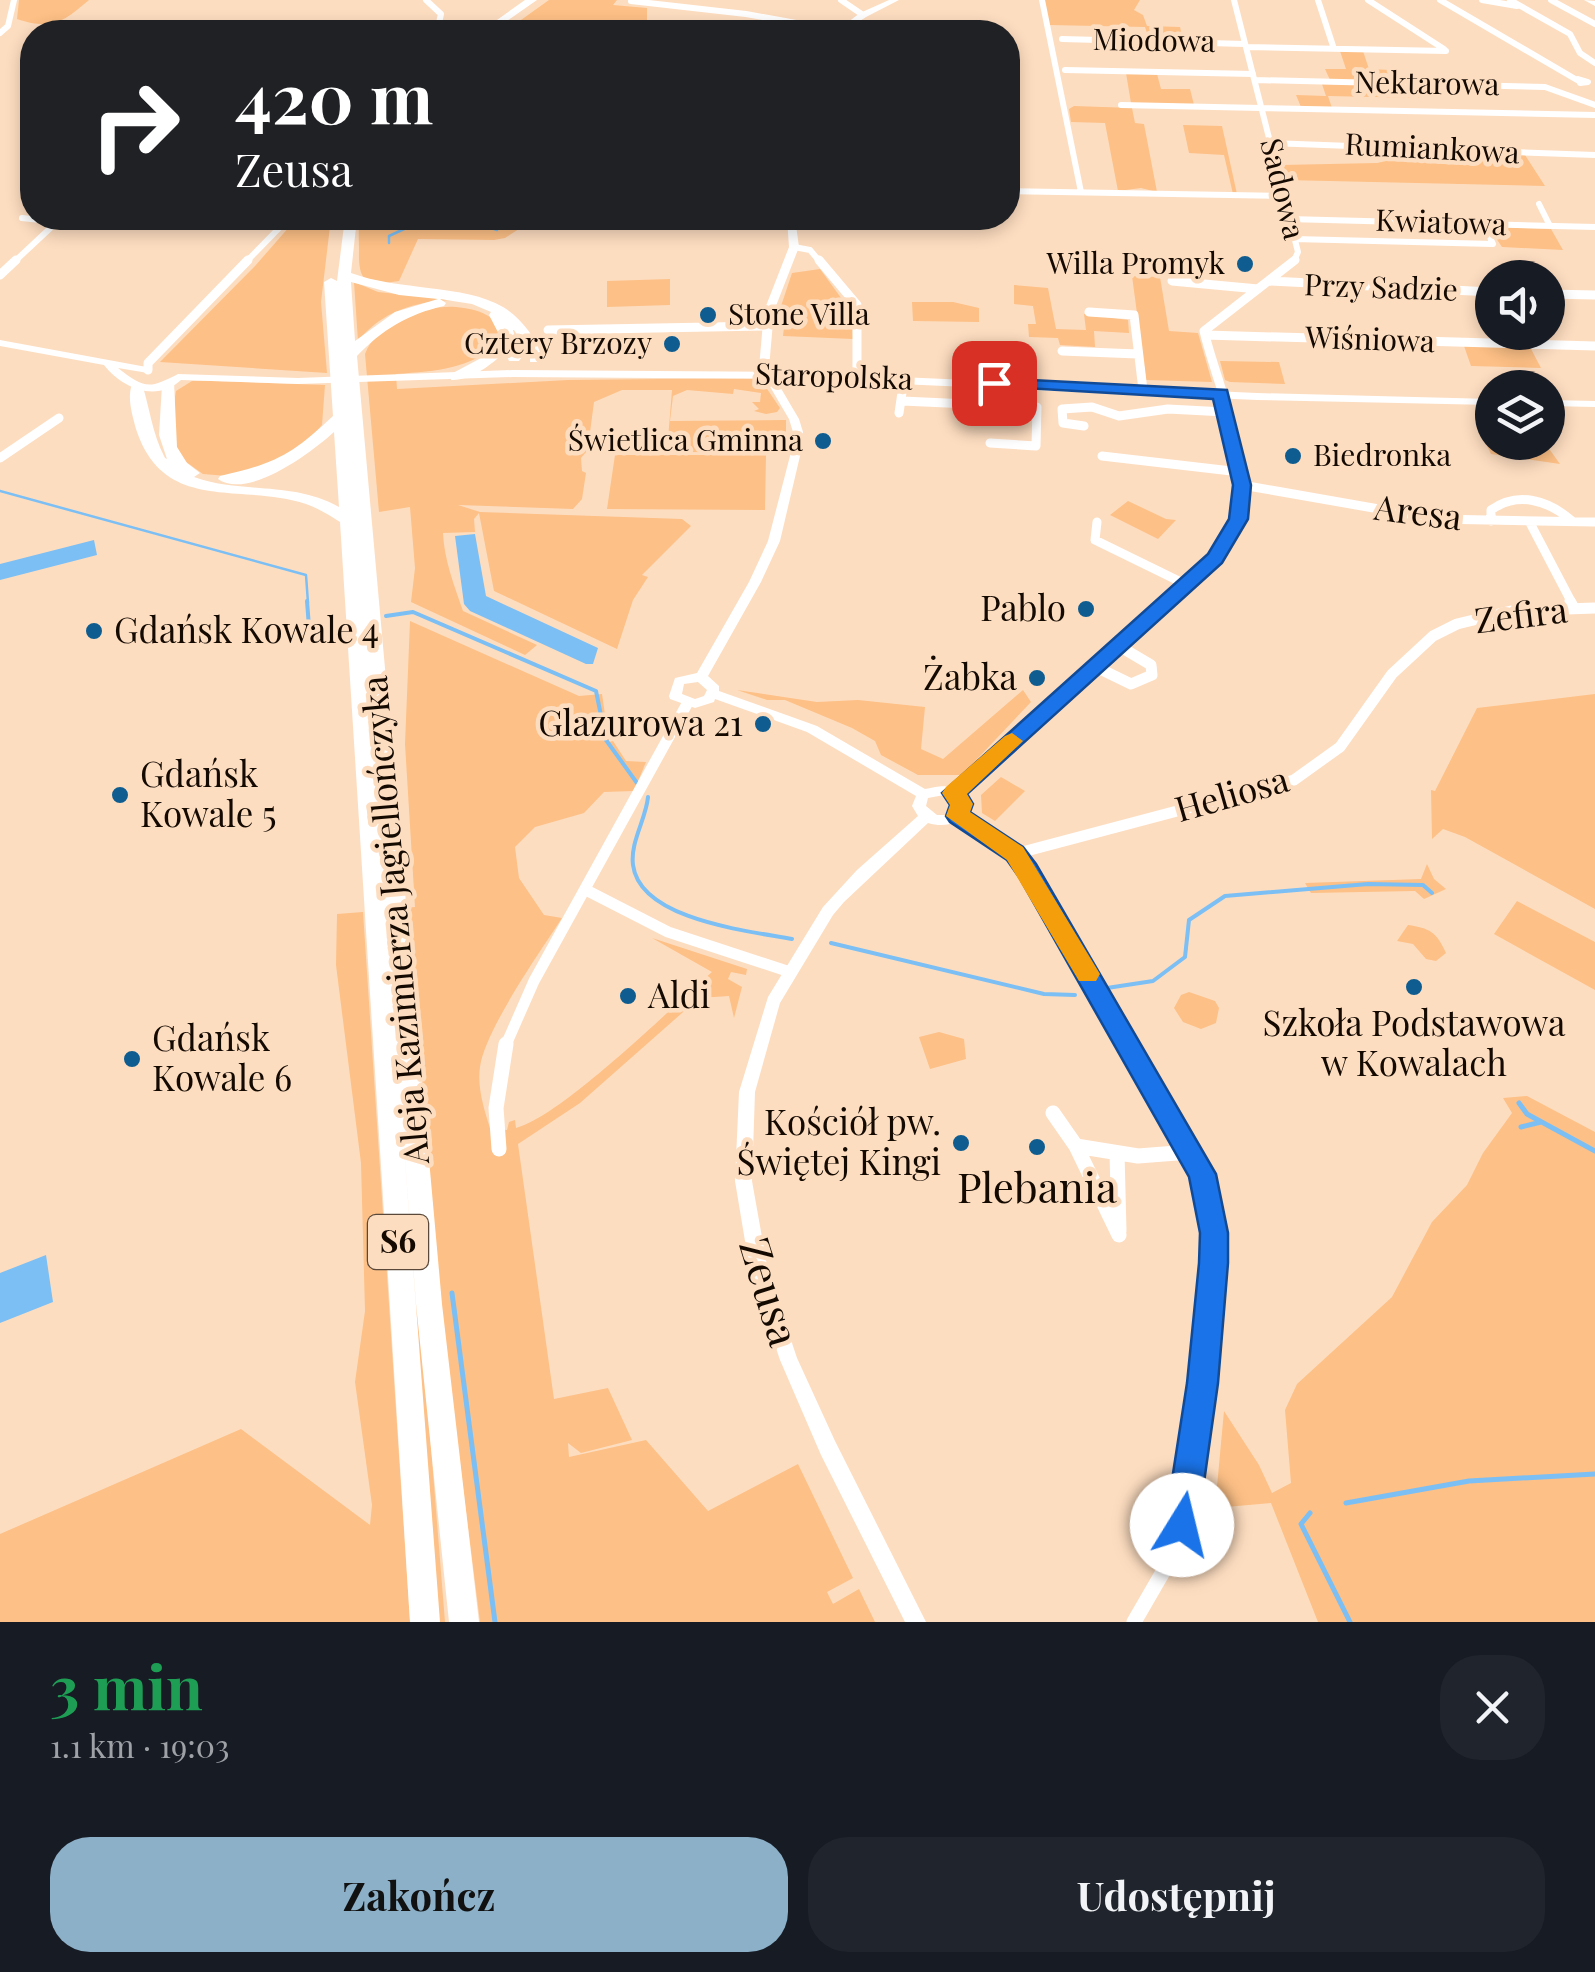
<!DOCTYPE html>
<html lang="pl">
<head>
<meta charset="utf-8">
<style>
  :root { --surface:#171b24; --page:#20242c; --text:#f1f3f6; --muted:#9ea1a6; --accent:#8bb0c8 }
  body { margin:0; font-family:"Playfair Display",serif; background:var(--page); color:var(--text); height:100vh; display:flex; flex-direction:column; font-size:38px; white-space:nowrap }
  * { box-sizing:border-box; margin:0 }
  p { font-size:32px; color:var(--muted) }
  .icon { flex:none; width:55px; height:55px; fill:none; stroke:currentColor; stroke-width:2; stroke-linecap:round; stroke-linejoin:round }
  .map { position:relative; height:1622px; overflow:hidden }
  .panel { display:flex; flex-direction:column; background:var(--surface); flex:1 }
  .panel>* { flex:none }
  .top-card { position:absolute; left:20px; top:20px; width:1000px; height:210px; border-radius:40px; box-shadow:0 5px 15px #0003; background:#202124; color:#fff; overflow:hidden }
  .fabs { position:absolute; left:1475px; top:260px; display:grid; gap:20px }
  .fabs a { display:grid; place-items:center; width:90px; height:90px; border-radius:50%; background:var(--surface); box-shadow:0 5px 15px #0003; font-size:50px }
  .pin { position:absolute; display:grid; place-items:center; width:85px; height:85px; color:#fff; margin:-42px; border-radius:20px; box-shadow:0 5px 15px #0006 }
  .me { position:absolute; width:110px; margin:-55px; rotate:9deg; stroke-linejoin:round; filter:drop-shadow(0 0 8px #0008) }
  .turn { display:flex; align-items:center; gap:35px; height:210px; padding:0 50px; font-size:45px }
  .turn .icon { width:130px; height:130px; stroke-width:2.5 }
  .turn b { display:block; font-size:70px; line-height:85px }
  .round { display:grid; place-items:center; flex:none; width:105px; height:105px; border-radius:40px; background:var(--page) }
  .head { display:flex; align-items:center; justify-content:space-between; height:170px; padding:0 50px }
  h1 { font-size:60px; font-weight:700; line-height:75px; color:#1e9e55 }
  .primary-button { display:flex; gap:20px; margin-top:auto; padding:20px 50px }
  .primary-button a { flex:1; height:115px; border-radius:40px; background:var(--accent); color:#111; font-size:40px; font-weight:700; line-height:115px; text-align:center }
  .primary-button a+a { background:var(--page); color:var(--text) }
  .map>svg:first-child { display:block }
</style>
</head>
<body>
<div class="map">
<svg width="1595" height="1622" viewBox="0 0 1595 1622">
  <rect width="100%" height="100%" fill="#fdddc0"/>
  <path fill="#fdc086" fill-rule="evenodd" d="M19,0H89C64,21 53,31 17,19Z
    M549,0H617L613,5L647,8V32H504Z
    M1044,0H1140L1134,10L1143,15L1147,26L1180,27L1183,40L1149,39L1145,27L1049,25Z
    M1340,51H1363L1369,69L1391,70L1397,81L1330,80L1325,69H1346Z
    M1126,73L1157,74L1161,89H1190L1194,105L1131,103Z
    M1322,84L1414,86L1420,98L1328,96L1332,108L1301,107L1296,95L1326,96Z
    M1074,106L1132,108L1135,123L1144,124L1157,192L1141,188L1118,191L1105,123L1071,122L1069,109Z
    M1183,125L1222,126L1237,194H1233L1224,155L1189,153Z
    M1393,149L1525,155L1545,186L1285,180L1281,165L1377,163L1391,160L1397,155Z
    M297,218H331L321,302L327,373L160,362L255,266Z
    M360,218H536L505,238L494,240L418,239L399,281C368,286 358,284 359,251C359,239 358,230 360,218Z
    M1493,227L1551,229L1563,250L1502,247L1490,229Z
    M820,269L852,313L853,339L783,336L785,319L777,318L792,273Z
    M1132,276L1160,277L1169,331L1198,333L1212,382L1146,380Z
    M670,279V305L607,307V281Z
    M354,282L378,292L454,300C416,301 382,311 358,341Z
    M1014,285L1048,288L1056,329L1086,330L1084,314L1128,320L1129,333L1094,331L1095,347L1060,345L1058,338L1029,337L1028,324H1036L1033,306L1014,304Z
    M912,302H953L979,308V322L913,321Z
    M456,307C478,309 503,316 501,342C469,369 438,371 396,374L397,389L568,380L754,378L763,383L780,408L777,412L766,414L754,411L759,409L752,402H760L761,393L734,389L733,394L687,390L673,396L670,421L786,420V453L587,451L581,458L582,471L586,473L582,499L573,509L458,505L480,512L682,519L691,526L642,575L648,577L633,600L617,649L494,591L479,513L474,519L475,532L443,533C444,559 454,585 463,611L537,645L525,655L411,602L415,568L410,507L379,512L365,354C377,322 424,305 456,307ZM622,390H672L668,439L589,440L594,402Z
    M1464,346L1530,347L1541,368L1471,366Z
    M1220,361L1279,362L1285,384L1230,382L1225,380Z
    M212,381L325,385L322,425L294,456L227,476L203,474L175,454V397L176,391L192,381Z
    M1478,427L1492,428V442L1545,443L1560,464L1491,454Z
    M615,455H766L765,510L607,509Z
    M1128,501L1166,519L1176,520L1158,539L1110,515Z
    M410,621L579,696L602,694L609,742L613,741L626,761L646,762L634,791L604,792L584,813L535,827L515,847L519,878L544,915L562,918C540,952 485,1030 480,1067C477,1087 484,1109 490,1128L507,1130L509,1122L515,1120L516,1128C562,1116 671,1008 712,972L652,938L747,969L746,975L731,972L728,979L742,987L734,1018L729,996L699,998L580,1103L518,1144L554,1399L608,1388L632,1440L581,1453L568,1443L569,1457L646,1440L708,1511L798,1464L853,1578L827,1592L833,1604L859,1589L875,1622H480L438,1289L405,908L415,907L405,744Z
    M737,690L817,702L858,700L925,707L921,749L943,759L1023,690L1031,702L962,775H918L881,755L875,741L852,728L785,700H767Z
    M1595,694V909L1465,837L1443,829L1432,839L1431,790L1435,791L1477,708Z
    M1001,777L1025,791L995,821L982,813L981,795Z
    M1427,864L1434,879L1446,889L1424,899L1415,891L1311,893L1305,883L1421,879Z
    M1517,901L1595,942V990L1494,934Z
    M382,910H388L445,1622H435Z
    M363,912L410,1622H0V1534L241,1429L370,1525L372,1505L355,1382L365,1311L361,1163L336,965L337,914Z
    M1408,925C1429,928 1437,932 1446,953L1436,961L1426,959L1413,944L1397,941Z
    M1189,992L1215,1001L1219,1008L1216,1023L1201,1029L1183,1022L1174,1008L1181,995Z
    M939,1032L964,1039L966,1059L930,1069L919,1037Z
    M1527,1096L1595,1132V1622H1318L1271,1503L1215,1508L1224,1411L1259,1465L1272,1493L1291,1483L1285,1410L1297,1384L1392,1297L1432,1222L1467,1185L1483,1153L1512,1113L1503,1098Z"/>
  <path fill="#7bbff5" d="M475,534L486,596L598,648L593,664H586L470,611L464,604L455,536Z
    M94,540L97,555L0,580V564Z
    M46,1255L53,1302L0,1323V1273Z"/>
  <g fill="none" stroke-linecap="round" stroke-linejoin="round">
    <path stroke="#7bbff5" stroke-width="2.5" d="M444,28L471,32
      M1008,99L1017,101
      M463,218L497,230
      M389,243V236L428,218
      M0,491L306,575L308,603"/>
    <path stroke="#7bbff5" stroke-width="4" d="M307,601L309,627L327,625
      M386,616L413,612L596,691L606,740L637,783
      M648,797C646,819 630,842 633,865C640,920 749,931 792,939
      M831,943L1044,994L1075,995
      M1107,988L1153,981L1185,957L1189,920L1225,896L1368,884L1423,885L1432,893"/>
    <path stroke="#7bbff5" stroke-width="5" d="M1519,1103L1527,1114L1595,1151
      M1521,1127L1541,1122
      M452,1293L495,1622
      M1346,1503L1469,1481L1595,1474
      M1310,1513L1301,1524L1350,1622"/>
    <path stroke="#fff" stroke-width="6" d="M426,0L441,14L437,32
      M841,0L863,15
      M1042,0L1081,192
      M1234,0L1298,252L1293,263
      M1318,0L1334,49
      M1368,0L1444,49
      M1440,0L1577,80
      M1482,0L1517,6
      M1510,0L1570,34L1580,53L1595,63
      M1551,0L1595,24
      M631,1L746,14L840,31
      M0,33L8,26L14,0
      M1062,39L1245,44
      M1246,47L1446,51
      M1065,70L1253,74
      M1578,79L1588,82L1580,83Z
      M1255,80L1545,87L1595,105
      M1121,105L1595,115
      M1270,143L1595,155
      M1008,191L1281,196
      M1539,204L1550,226
      M22,218L58,222
      M1288,219L1595,227
      M1294,239L1493,244L1484,224
      M794,247L810,250L821,263
      M13,263L59,220
      M245,263L289,218"/>
    <path stroke="#fff" stroke-width="9" d="M819,260L857,305V372
      M0,275L16,260
      M1172,281L1258,289
      M1269,281L1492,292
      M1548,294L1595,295
      M1089,312L1134,315L1143,390
      M548,330L767,326
      M1205,335L1595,346
      M1062,351L1138,354
      M148,370V363L248,260
      M902,401L1037,407L1036,446L990,443
      M899,413L904,379
      M1084,426L1063,423L1062,409L1092,407L1119,416L1168,409L1225,412
      M1102,456L1240,472
      M0,458L59,418
      M1242,485L1436,519L1595,522
      M1491,521V510C1518,491 1548,500 1572,521
      M1529,521L1572,603
      M1097,522L1095,540L1187,585
      M1166,603C1187,585 1211,567 1226,542C1264,480 1219,394 1204,331L1295,260"/>
    <path stroke="#fff" stroke-width="11" d="M1570,601L1574,608
      M1096,667L1131,684L1152,675L1151,665L1119,646
      M953,793L1169,601
      M958,816L1015,854L1028,871L1129,1047
      M1015,854L1294,780L1340,747L1392,674L1433,636L1457,624L1511,611L1595,608
      M588,891L668,932L787,971
      M505,1047L534,981L687,704"/>
    <path stroke="#fff" stroke-width="15" d="M1127,1044L1202,1174L1214,1233L1203,1383L1181,1525L1167,1565L1134,1622
      M1053,1113L1076,1146L1138,1156L1190,1152
      M1076,1146L1119,1235
      M499,1149L496,1108L506,1044
      M1117,1153L1119,1231"/>
    <path fill="#fff" fill-rule="evenodd" d="M889,0H899L866,17L843,32H835L860,13Z
      M1584,0L1595,1V6Z
      M787,218H795L799,247L774,311L769,368L799,419L803,432L800,456L780,541L761,582L708,676L719,686V691L817,726L925,789C944,785 947,784 964,794L968,810C958,824 945,828 928,823L844,902L833,915L780,1003L755,1092L752,1181L768,1271L797,1358L835,1441L926,1622H905L821,1455L780,1360L750,1271L735,1181L739,1092L768,997L823,907L857,870L918,816L912,806L916,796L807,732L715,699L714,702L695,708L670,699L669,696L675,678L697,673L749,582L768,541L790,456L793,432L789,419L759,368L764,311L789,247ZM698,682L707,690L704,696L695,699L682,694L684,684ZM944,795L953,801L954,809L946,815H937L926,806L928,798Z"/>
    <path fill="#fff" fill-rule="evenodd" d="M0,340L152,368V372L148,373L118,368C145,389 149,389 178,374L298,378L513,370L787,372L1257,393L1492,399V405L1257,400L787,379L513,377L298,384L181,380C156,403 122,388 104,365L0,346Z
      M1548,400L1595,401V407L1548,406Z"/>
    <path fill="#fff" fill-rule="evenodd" d="M525,0H537L491,32H480Z
      M345,218H357L351,273C399,291 464,284 503,307C522,318 533,337 544,354L540,362H530V354L514,330H513L521,358L519,361H509L505,352C491,365 470,381 451,380V374L483,357L502,340L489,315L491,312L472,304L440,299L446,303L444,306C408,314 382,330 357,356L442,1304L479,1622H449L416,1304L399,1081L440,1622H410L340,522C329,515 318,508 306,504C241,482 164,515 136,429C132,414 127,398 132,384H142C150,409 152,433 165,458L167,459L159,435L162,385L164,382H174L177,447L187,463L200,473L194,477C241,494 293,481 339,507L334,432C311,453 248,500 218,479L220,476C274,464 292,455 333,416L324,282L331,278L337,281ZM351,282L399,295L438,299L395,312L355,341Z"/>
  </g>
  <path fill="#1a73e8" stroke="#114b97" stroke-width="2.5" d="M994,378L1227,390L1251,485L1248,519L1222,563L967,794L973,804L970,812L1023,847L1036,864L1216,1174L1228,1233V1263L1218,1383L1198,1525L1193,1537L1182,1541L1170,1537L1165,1525L1187,1383L1199,1263L1200,1233L1189,1177L1019,877L1007,860L950,822L946,816L950,805L942,793L1208,554L1229,519L1233,485L1213,399L989,386L986,383Z"/>
  <path fill="#f59e0b" d="M1012,733L1023,741L967,794L973,804L970,812L1023,847L1100,974L1096,981H1079L1007,860L946,816L950,805L942,793L946,787L1005,736Z"/>
  <g fill="#0f5d90" stroke="#fdddc0" stroke-width="4">
    <circle cx="1245" cy="264" r="10"/>
    <circle cx="708" cy="315" r="10"/>
    <circle cx="672" cy="344" r="10"/>
    <circle cx="823" cy="441" r="10"/>
    <circle cx="1293" cy="456" r="10"/>
    <circle cx="1086" cy="609" r="10"/>
    <circle cx="94" cy="631" r="10"/>
    <circle cx="1037" cy="678" r="10"/>
    <circle cx="763" cy="724" r="10"/>
    <circle cx="120" cy="795" r="10"/>
    <circle cx="1414" cy="987" r="10"/>
    <circle cx="628" cy="996" r="10"/>
    <circle cx="132" cy="1059" r="10"/>
    <circle cx="961" cy="1143" r="10"/>
    <circle cx="1037" cy="1147" r="10"/>
  </g>
  <g text-anchor="middle" stroke-width="9" stroke-linejoin="round" paint-order="stroke">
    <g font-size="30" fill="#140a02" stroke="#fdddc0">
      <text transform="translate(1154 41) rotate(1)" y="10">Miodowa</text>
      <text transform="translate(1427 84) rotate(1)" y="10">Nektarowa</text>
      <text transform="translate(1432 149) rotate(3)" y="10">Rumiankowa</text>
      <text transform="translate(1282 189) rotate(76)" y="10">Sadowa</text>
      <text transform="translate(1441 223) rotate(2)" y="10">Kwiatowa</text>
      <text transform="translate(1381 288) rotate(2)" y="10">Przy Sadzie</text>
      <text transform="translate(1370 340) rotate(2)" y="10">Wiśniowa</text>
      <text transform="translate(834 377) rotate(2)" y="10">Staropolska</text>
    </g>
    <g font-size="30" fill="#140a02" stroke="#fdddc0" text-anchor="end">
      <text x="1225" y="274">Willa Promyk</text>
      <text x="728" y="325" text-anchor="start">Stone Villa</text>
      <text x="652" y="354">Cztery Brzozy</text>
      <text x="803" y="451">Świetlica Gminna</text>
      <text x="1313" y="466" text-anchor="start">Biedronka</text>
    </g>
    <rect fill="#fdddc0" stroke="#5a493b" stroke-width="2.5" x="368" y="1215" width="60" height="54" rx="8"/>
    <g font-size="32" font-weight="bold" fill="#140a02">
      <text x="398" y="1253">S6</text>
    </g>
    <g font-size="35" fill="#140a02" stroke="#fdddc0">
      <text transform="translate(1418 513) rotate(7)" y="12">Aresa</text>
      <text transform="translate(1521 616) rotate(-7)" y="12">Zefira</text>
      <text transform="translate(1232 795) rotate(-16)" y="12">Heliosa</text>
      <text transform="translate(396 920) rotate(-95)" y="12">Aleja Kazimierza Jagiellończyka</text>
    </g>
    <g font-size="35" fill="#140a02" stroke="#fdddc0" text-anchor="end">
      <text x="1066" y="621">Pablo</text>
      <text x="114" y="643" text-anchor="start">Gdańsk Kowale 4</text>
      <text x="1017" y="690">Żabka</text>
      <text x="743" y="736">Glazurowa 21</text>
      <text x="140" y="787" text-anchor="start">Gdańsk<tspan x="140" dy="40">Kowale 5</tspan></text>
      <text x="648" y="1008" text-anchor="start">Aldi</text>
      <text x="1414" y="1036" text-anchor="middle">Szkoła Podstawowa<tspan x="1414" dy="40">w Kowalach</tspan></text>
      <text x="152" y="1051" text-anchor="start">Gdańsk<tspan x="152" dy="40">Kowale 6</tspan></text>
      <text x="941" y="1135">Kościół pw.<tspan x="941" dy="40">Świętej Kingi</tspan></text>
    </g>
    <g font-size="42" fill="#140a02" stroke="#fdddc0">
      <text x="1037" y="1203">Plebania</text>
    </g>
    <g font-size="42" fill="#140a02" stroke="#fdddc0">
      <text transform="translate(769 1292) rotate(73)" y="15">Zeusa</text>
    </g>
  </g>
</svg>
<div class="fabs">
<a><svg class="icon" aria-label="sound" viewBox="0 0 24 24"><path d="M4 9h4l5-4v14l-5-4H4zM17 9q2 3 0 6"/></svg></a>
<a><svg class="icon" aria-label="layers" viewBox="0 0 24 24"><path d="M12 4l9 5-9 5-9-5zM3 14l9 5 9-5"/></svg></a>
</div>
<div class="pin" style="left:994px;top:383px;background:#d93025"><svg class="icon" aria-label="arrive" viewBox="0 0 24 24"><path d="M6 21V4h12l-3 4 3 4H6"/></svg></div>
<svg class="me" style="left:1182px;top:1525px" viewBox="-20 -20 40 40"><circle r="19" fill="#fff"/><path d="M0-13L10 11 0 6-10 11z" fill="#1a73e8"/></svg>
<div class="top-card">
<div class="turn"><svg class="icon" aria-label="right" viewBox="0 0 24 24"><path d="M7 20v-9h11M14 6l5 5-5 5"/></svg><div><b>420 m</b>Zeusa</div></div>
</div>
</div>
<section class="panel">
<div class="head"><div><h1>3 min</h1><p>1.1 km · 19:03</p></div><a class="round"><svg class="icon" aria-label="close" viewBox="0 0 24 24"><path d="M6 6l12 12M18 6L6 18"/></svg></a></div>
<div class="primary-button"><a>Zakończ</a><a>Udostępnij</a></div>
</section>
</body>
</html>
